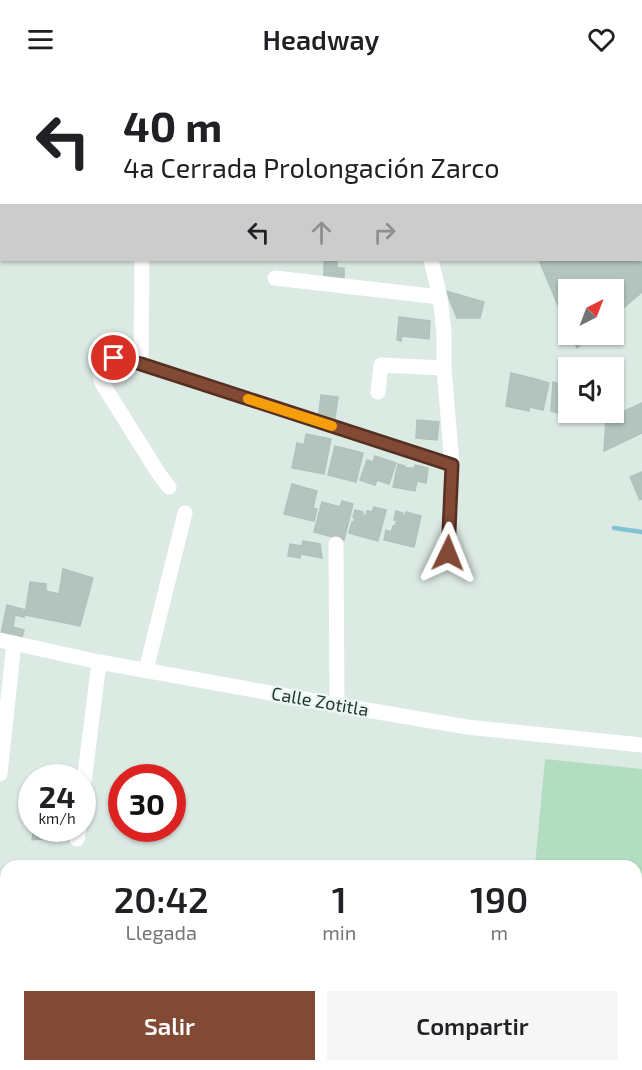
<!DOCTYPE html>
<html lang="es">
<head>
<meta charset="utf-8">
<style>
  :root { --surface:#fff; --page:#f6f6f6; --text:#202124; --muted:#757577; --accent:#824a35 }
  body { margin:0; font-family:"Exo 2",sans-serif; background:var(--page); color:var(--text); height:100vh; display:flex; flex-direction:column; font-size:22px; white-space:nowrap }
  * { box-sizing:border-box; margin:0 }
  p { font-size:20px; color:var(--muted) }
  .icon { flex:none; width:33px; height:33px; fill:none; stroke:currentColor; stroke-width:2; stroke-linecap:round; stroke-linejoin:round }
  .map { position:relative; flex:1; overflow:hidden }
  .side { position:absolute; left:0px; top:782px; width:642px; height:212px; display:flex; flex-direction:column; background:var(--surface); border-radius:18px 18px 0 0; box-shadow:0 2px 4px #0004 }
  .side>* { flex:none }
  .guide { position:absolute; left:0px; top:0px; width:642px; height:183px; box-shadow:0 2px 4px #0004; background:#fff; color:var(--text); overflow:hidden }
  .needle { width:39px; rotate:42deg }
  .tools { position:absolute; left:558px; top:201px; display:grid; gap:12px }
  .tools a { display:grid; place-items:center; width:66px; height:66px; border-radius:0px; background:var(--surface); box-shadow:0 2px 4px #0004; font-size:30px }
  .speed { position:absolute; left:18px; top:686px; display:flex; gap:12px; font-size:30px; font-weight:700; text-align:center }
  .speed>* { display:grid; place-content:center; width:78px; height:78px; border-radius:50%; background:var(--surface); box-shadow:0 2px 4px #0004; line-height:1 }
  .speed small { font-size:15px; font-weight:400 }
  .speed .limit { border:9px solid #d22; background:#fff; color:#111 }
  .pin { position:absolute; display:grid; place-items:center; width:51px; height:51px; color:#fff; margin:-26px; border:3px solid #fff; border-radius:50%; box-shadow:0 2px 6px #0007 }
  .me { position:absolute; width:66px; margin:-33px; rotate:2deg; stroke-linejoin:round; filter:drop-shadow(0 0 4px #0008) }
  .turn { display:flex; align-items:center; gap:21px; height:126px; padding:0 24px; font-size:27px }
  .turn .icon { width:78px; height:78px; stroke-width:2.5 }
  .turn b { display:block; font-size:42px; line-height:51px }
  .lanes { display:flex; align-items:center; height:57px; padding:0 24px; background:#0003; justify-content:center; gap:30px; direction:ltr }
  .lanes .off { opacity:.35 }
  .eta { display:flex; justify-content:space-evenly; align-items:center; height:102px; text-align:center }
  .eta b { font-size:36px; font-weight:600; line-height:42px }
  .primary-button { display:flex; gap:12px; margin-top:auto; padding:12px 24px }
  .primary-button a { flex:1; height:69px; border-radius:0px; background:var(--accent); color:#fff; font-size:24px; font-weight:600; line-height:69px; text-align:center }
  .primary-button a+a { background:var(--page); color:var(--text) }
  header { display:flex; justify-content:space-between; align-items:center; height:78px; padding:0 24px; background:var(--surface); font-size:27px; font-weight:600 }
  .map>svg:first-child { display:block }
</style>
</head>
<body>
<header><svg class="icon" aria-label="menu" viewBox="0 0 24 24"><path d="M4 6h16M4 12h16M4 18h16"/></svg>Headway<svg class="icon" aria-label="heart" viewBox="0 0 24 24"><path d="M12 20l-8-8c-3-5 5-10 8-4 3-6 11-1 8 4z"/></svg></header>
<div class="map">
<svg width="642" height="992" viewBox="0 0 642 992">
  <rect width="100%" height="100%" fill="#dceae4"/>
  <path fill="#b3ddc0" d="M545,681L642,691V824H636V788L535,787Z"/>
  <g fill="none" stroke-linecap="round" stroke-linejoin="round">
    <path stroke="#80c3d3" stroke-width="4.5" d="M614,450L642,454"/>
  </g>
  <path fill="#b2c4bd" stroke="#afc3bb" stroke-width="1.5" d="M640,57L642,59V119L640,121Z
    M642,159V214L614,238V212H568V251L539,182H640V160Z
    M324,182H337V190H344V204H324Z
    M446,213L484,224L480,240H457Z
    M399,239L430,243L429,261L402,258L401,263L397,262Z
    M571,256H592L577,270Z
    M511,295L532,300L529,333L506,328Z
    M532,300L549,305L543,332L529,329Z
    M553,304L568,308L561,336L551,333Z
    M321,317L338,319L334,346L318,343Z
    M642,325V355L604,373L606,341Z
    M417,342L439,344L437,362L416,360Z
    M306,356L331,361L324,396L292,390L297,365L304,367Z
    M335,368L363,375L356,404L328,397Z
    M375,378L396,385L389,406L377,402L375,407L360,402L367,382L373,384Z
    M398,386L405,388V390H415V387L428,390L426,405L417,403L415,413L393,409Z
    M642,394V421L640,422L630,399Z
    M292,406L317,413L313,430L317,431L314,443L284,436Z
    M342,423L353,426L344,462L314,454L322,424L340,429Z
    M374,429L386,432L378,463L349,455L352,444H354L355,440L353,439L355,432L363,434V437L366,438L367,433L372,434Z
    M396,433L403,435V438H405L406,434L421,438L414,469L384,462L386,452L391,454L393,448H395L397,442H394Z
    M303,463L320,466L322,480L301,476L300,480L288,478L290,466L302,468Z
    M63,491L93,500L80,548L25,537L30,504L46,506V513L59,516Z
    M7,527L26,532L24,539L15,537L13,549L24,552L22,560L1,556Z
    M34,750H63L61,763L40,761L32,762Z"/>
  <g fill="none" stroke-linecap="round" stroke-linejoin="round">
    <path stroke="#fff" stroke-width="8" d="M415,992L416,987"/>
    <path stroke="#fff" stroke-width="15" d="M350,0V2
      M212,2L215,0
      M431,182L440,219L444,255V290L452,387L448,475
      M275,200L440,219
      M141,286L142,182
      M378,314L381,287L444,290
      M169,409L159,396L102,305C91,272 123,283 141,286L452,387
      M336,466L337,627
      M0,562L99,584L337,627L467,649L642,667
      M146,592L185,435
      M0,696L14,565
      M82,720L99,584
      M77,761L79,750
      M0,954L6,953
      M636,958H642
      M278,987L280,992"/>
  </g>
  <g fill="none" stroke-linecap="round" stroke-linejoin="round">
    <defs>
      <path id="route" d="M114,280L141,286L452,387L448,475"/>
    </defs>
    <use href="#route" stroke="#543022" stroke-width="15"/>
    <use href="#route" stroke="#824a35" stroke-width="10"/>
    <path stroke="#f59e0b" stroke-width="10" d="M248,321L332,348"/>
  </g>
  <g text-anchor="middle" stroke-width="5" stroke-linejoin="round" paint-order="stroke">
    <g font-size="18" fill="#1e3933" stroke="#edf6f2">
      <text transform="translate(320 624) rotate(10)" y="6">Calle Zotitla</text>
    </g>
  </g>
</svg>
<div class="tools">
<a><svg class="needle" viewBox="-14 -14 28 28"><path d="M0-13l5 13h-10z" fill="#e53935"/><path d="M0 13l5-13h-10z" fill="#757577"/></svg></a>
<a><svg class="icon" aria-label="sound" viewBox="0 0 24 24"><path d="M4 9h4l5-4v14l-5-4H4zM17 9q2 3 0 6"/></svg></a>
</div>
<div class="speed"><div>24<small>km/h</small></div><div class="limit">30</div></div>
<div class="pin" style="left:114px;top:280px;background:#d93025"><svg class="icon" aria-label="arrive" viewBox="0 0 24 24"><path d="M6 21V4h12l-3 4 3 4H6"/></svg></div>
<svg class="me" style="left:448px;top:475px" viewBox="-20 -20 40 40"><path d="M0-17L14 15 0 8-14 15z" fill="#824a35" stroke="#fff" stroke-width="4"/></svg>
<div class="guide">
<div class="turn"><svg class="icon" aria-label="left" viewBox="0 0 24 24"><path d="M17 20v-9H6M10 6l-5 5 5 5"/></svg><div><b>40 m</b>4a Cerrada Prolongación Zarco</div></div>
<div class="lanes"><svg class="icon" aria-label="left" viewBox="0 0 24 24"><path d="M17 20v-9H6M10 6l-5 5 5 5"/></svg><svg class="icon off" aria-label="ahead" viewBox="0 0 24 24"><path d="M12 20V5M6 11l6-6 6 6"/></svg><svg class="icon off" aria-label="right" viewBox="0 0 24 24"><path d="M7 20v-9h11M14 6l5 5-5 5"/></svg></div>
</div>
<section class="side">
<div class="eta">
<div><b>20:42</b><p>Llegada</p></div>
<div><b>1</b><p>min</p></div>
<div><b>190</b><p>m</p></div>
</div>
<div class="primary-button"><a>Salir</a><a>Compartir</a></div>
</section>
</div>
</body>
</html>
